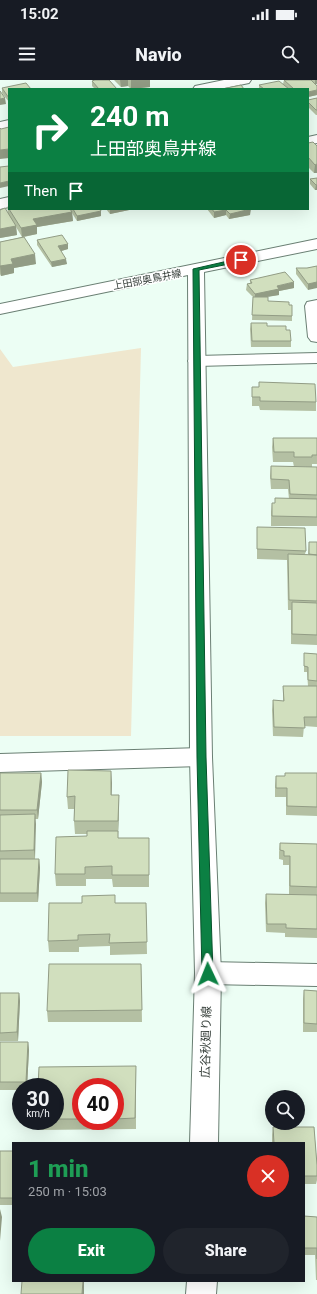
<!DOCTYPE html>
<html lang="en">
<head>
<meta charset="utf-8">
<style>
  :root { --surface:#171b24; --page:#20242c; --text:#f1f3f6; --muted:#9ea1a6; --accent:#0b8043 }
  body { margin:0; font-family:Roboto,"Noto Sans JP",sans-serif; background:var(--page); color:var(--text); height:100vh; display:flex; flex-direction:column; font-size:15px; white-space:nowrap }
  * { box-sizing:border-box; margin:0 }
  p { font-size:13px; color:var(--muted) }
  .icon { flex:none; width:22px; height:22px; fill:none; stroke:currentColor; stroke-width:2; stroke-linecap:round; stroke-linejoin:round }
  .map { position:relative; flex:1; overflow:hidden }
  .details { position:absolute; left:12px; top:1062px; width:293px; height:140px; display:flex; flex-direction:column; background:var(--surface); border-radius:0px; box-shadow:0 4px 16px #0002 }
  .details>* { flex:none }
  .guide { position:absolute; left:8px; top:8px; width:301px; height:122px; border-radius:0px; box-shadow:0 4px 16px #0002; background:#0b8043; color:#fff; overflow:hidden }
  .tools { position:absolute; left:265px; top:1010px; display:grid; gap:8px }
  .tools a { display:grid; place-items:center; width:40px; height:40px; border-radius:50%; background:var(--surface); box-shadow:0 4px 16px #0002; font-size:20px }
  .speed { position:absolute; left:12px; top:998px; display:flex; gap:8px; font-size:20px; font-weight:700; text-align:center }
  .speed>* { display:grid; place-content:center; width:52px; height:52px; border-radius:50%; background:var(--surface); box-shadow:0 4px 16px #0002; line-height:1 }
  .speed small { font-size:10px; font-weight:400 }
  .speed .limit { border:6px solid #d22; background:#fff; color:#111 }
  .pin { position:absolute; display:grid; place-items:center; width:34px; height:34px; color:#fff; margin:-17px; border:2px solid #fff; border-radius:50%; box-shadow:0 1px 4px #0007 }
  .me { position:absolute; width:44px; margin:-22px; rotate:358deg; stroke-linejoin:round; filter:drop-shadow(0 0 3px #0008) }
  .turn { display:flex; align-items:center; gap:14px; height:84px; padding:0 16px; font-size:18px }
  .turn .icon { width:52px; height:52px; stroke-width:2.5 }
  .turn b { display:block; font-size:28px; line-height:34px }
  .then { display:flex; align-items:center; height:38px; padding:0 16px; background:#0003; gap:8px; font-size:15px }
  .round { display:grid; place-items:center; flex:none; width:42px; height:42px; border-radius:21px; background:var(--page) }
  .summary { display:flex; align-items:center; justify-content:space-between; height:68px; padding:0 16px }
  h1 { font-size:24px; font-weight:800; line-height:30px; color:#1e9e55 }
  .primary-button { display:flex; gap:8px; margin-top:auto; padding:8px 16px }
  .primary-button a { flex:1; height:46px; border-radius:24px; background:var(--accent); color:#fff; font-size:16px; font-weight:800; line-height:46px; text-align:center }
  .primary-button a+a { background:var(--page); color:var(--text) }
  .status { display:flex; justify-content:space-between; align-items:center; height:28px; padding:0 20px; background:var(--surface); direction:ltr }
  .status svg { height:11px; fill:currentColor }
  header { display:flex; justify-content:space-between; align-items:center; height:52px; padding:0 16px; background:var(--surface); font-size:18px; font-weight:800 }
  .map>svg:first-child { display:block }
</style>
</head>
<body>
<div class="status"><b>15:02</b><svg viewBox="0 0 49 12"><path d="M0 12V9h3v3zM5 12V6h3v6zM10 12V3h3v9zM15 12V0h3v12zM26 1h20v11H26zM47 4h2v5h-2z"/></svg></div>
<header><svg class="icon" aria-label="menu" viewBox="0 0 24 24"><path d="M4 6h16M4 12h16M4 18h16"/></svg>Navio<svg class="icon" aria-label="search" viewBox="0 0 24 24"><circle cx="10" cy="10" r="6"/><path d="M15 15l6 6"/></svg></header>
<div class="map">
<svg width="317" height="1214" viewBox="0 0 317 1214">
  <rect width="100%" height="100%" fill="#ecfef4"/>
  <path fill="#efe7ce" d="M141,268L131,656H0V269L13,287Z"/>
  <g fill="none" stroke-linecap="round" stroke-linejoin="round">
    <defs>
      <path id="street" d="M224,0H251L249,3L220,9H193L195,6Z
        M9,40V48L0,50V42Z
        M317,55V63L308,65V57Z
        M9,117V127L0,129V119Z
        M317,220V262L311,261L308,257L305,226L307,222Z
        M317,273V283L197,286L191,285L188,281L191,277L197,276Z
        M201,668L209,671L212,677L209,683L201,686L0,692V674Z
        M208,882L317,884V906L208,904L199,901L195,893L199,885Z"/>
      <path id="secondary" d="M317,159V169L204,192L212,677L221,893L218,1063H190L195,893L190,677L188,195L0,234V224Z
        M187,1201H217L216,1214H186Z"/>
    </defs>
    <use href="#street" stroke="#6a7f73" stroke-width="2"/>
    <use href="#secondary" stroke="#6a7f73" stroke-width="2"/>
    <use href="#street" fill="#fff" fill-rule="evenodd"/>
    <use href="#secondary" fill="#fff" fill-rule="evenodd"/>
  </g>
  <path fill="#b4c0a3" fill-rule="evenodd" d="M114,0H150V7L131,9L128,6L121,7Z
    M284,0H317V4H316L317,15L308,17V9H259V5L285,6L283,4Z
    M92,1L117,9H95L92,6Z
    M2,8L9,9V22L2,13Z
    M317,18V35H316L308,27V20Z
    M308,63L317,66V93H314L308,87Z
    M317,98V110H315L310,104V99Z
    M7,126L9,129H100L101,136L77,141L72,133L73,141L37,147V154L24,157L36,184L14,188V193L1,196L0,194V162L22,157L16,147L17,155L0,158V130L8,133Z
    M106,129H134L110,134Z
    M207,129H250V135L229,139L226,135L214,138Z
    M37,160L68,164V169L61,171L67,184L52,187L37,165Z
    M317,186L308,210L296,194V188H307Z
    M250,200L294,208L279,211V215L265,217L268,221L289,225L292,236V241L252,240L253,217L246,210L247,204H250Z
    M251,243L286,250L291,261V267H251L250,249Z
    M259,302L316,322V331L260,330L259,326H252V307H259Z
    M273,358H317V384H312V387H294L293,382H273L272,367Z
    M271,386L317,387V446H271V432L272,423H275V418L289,419L288,409H271L270,396Z
    M257,447L306,471L305,474L308,475L309,462H317V565L291,564V530H288L287,480L257,479Z
    M304,573L317,574V606H308L307,592H304Z
    M283,606H317V647L304,646L303,657L273,656L272,630L273,620L283,621Z
    M0,693H41L42,702L38,739H35V779H39L40,788L38,822H0Z
    M285,693H317V736L286,735V717H275V706L276,696H285Z
    M112,703L111,715H119V728L118,758H149V807H113L112,799H86V806H56L55,794L87,756V754H75L74,741V729H68L67,717Z
    M280,763L317,764V858L285,857V853L266,852L265,823L266,814H289V785H283V780L279,779V772Z
    M115,823H146L147,874L110,875V866L79,867V872H49L48,861Z
    M141,884L142,942H48L47,931Z
    M304,910L317,911V952H303V919Z
    M0,913H19L20,921L18,961H0Z
    M0,962H28L29,970L27,1007H21V1010H0Z
    M136,986V1049L38,1050L37,1041H55V1007ZM81,1007H115V1041H81Z
    M273,1047H314L317,1085V1100L316,1104H304V1063H272V1055Z
    M0,1071H13V1125H0Z
    M304,1136L317,1137V1200H316L315,1175H304Z"/>
  <path fill="#929c85" d="M120,0H128V6L121,7Z
    M131,0H150V7L131,9Z
    M315,0H317V4L315,5Z
    M317,10V15L308,17V12Z
    M5,18L6,24L0,25V19Z
    M9,69V78L0,79V70Z
    M317,84V93H314L315,85Z
    M9,101V106L0,108V103Z
    M316,105H317V110H315Z
    M110,129H134L110,134Z
    M251,129L250,135L229,139L230,134Z
    M226,130V135L214,138V132Z
    M101,131V136L77,141V136Z
    M72,132L73,141L37,147V154L22,157L21,148L33,139Z
    M16,146L17,155L0,158V149Z
    M68,164V169L58,172V166Z
    M35,174L36,184L14,188V193L1,196L0,186L11,179Z
    M66,179L67,184L52,187L51,182Z
    M317,198V208L308,210V204Z
    M294,202V208L279,211V215L255,219V214L277,206Z
    M111,691L112,703L111,728Z
    M41,693L42,702L38,739L37,730Z
    M119,715V728L118,754V741Z
    M35,734L36,744L35,779L34,770Z
    M39,779L40,788L38,822L37,813Z
    M19,913L20,921L18,961L17,952Z
    M28,962L29,970L27,1007H26V1002Z
    M0,1129L2,1137L0,1161Z
    M83,1201H84V1214H82Z"/>
  <path fill="#d1dfbe" stroke="#929c85" d="M95,0H109L117,9H99L92,1Z
    M284,0H311L317,6V10L308,12V9H294Z
    M279,1L289,9H264L259,5Z
    M26,3L31,9H9V18L2,8Z
    M241,5L244,9H222Z
    M0,11L5,18L0,19Z
    M317,18V30H316L308,22V20Z
    M9,47V69L0,70V48L1,49Z
    M313,62L317,66V84L315,85L308,77V63Z
    M9,86V101L0,103V87Z
    M317,98V105H316L310,99Z
    M5,128L16,146L0,149V130Z
    M9,129H70L72,132L33,139L37,145L21,148Z
    M73,129H100L101,131L77,136Z
    M212,129H251L230,134L226,130L214,132Z
    M62,155L68,164L58,166L66,179L51,182L37,160Z
    M24,157L35,174L11,179L13,184L0,186V162Z
    M317,186V202L308,204L296,188H307Z
    M285,192L294,202L277,206L279,209L255,214L247,204L252,203L250,200Z
    M253,217H268V221L289,222V225H292V236L252,235Z
    M251,243H267V246H286V250H290L291,261H252Z
    M259,302L315,304L316,322L260,321V317H252V307H259Z
    M273,358H317V375H312V377H294V372H274Z
    M271,386L317,387V415L290,414L289,400L271,399Z
    M275,418L317,419V437L272,436V423H275Z
    M257,447L305,448L306,471L257,469Z
    M309,462H317V475L309,474Z
    M288,474L317,475V521L289,520Z
    M292,522L317,523V555L292,554Z
    M304,573L317,574V601L308,600V587L304,586Z
    M283,606H317V637H304L305,648L274,647L273,620L284,621Z
    M68,690L111,691V715H119L118,741H74L75,716L67,717Z
    M0,693H41L37,730H0Z
    M285,693H317V727L287,726V708H276V696H285Z
    M35,734L34,770L0,771V735Z
    M87,751H118V758H149V795H112V786L85,787V794H55L56,757L87,756Z
    M280,763L317,764V807L290,806V776H284V771L280,770Z
    M0,779H39L37,813H0Z
    M266,814L317,815V849L286,848V844H267Z
    M115,815V823H146L147,862L109,863L110,854L78,855V860L48,861L49,823H82V816Z
    M49,884H141L142,930L47,931Z
    M304,910L317,911V944L304,943Z
    M0,913H19L17,952L0,953Z
    M0,962H28L26,1002H0Z
    M136,986L135,1038L115,1039V1007H81V1039H55V1007H38L39,987Z
    M273,1047H314L317,1085V1096H304V1063H274Z
    M0,1071H13V1118H0Z
    M304,1136L317,1137V1179V1168H304Z
    M22,1201H83L82,1214H21Z"/>
  <path fill="#0b8043" stroke="#07532c" d="M241,178L245,180L244,181L199,190L206,677L213,894L212,897L208,898L204,897L202,894L197,677L193,189Z"/>
  <g text-anchor="middle" stroke-width="3" stroke-linejoin="round" paint-order="stroke">
    <g font-size="10" fill="#353e39" stroke="#fff">
      <text transform="translate(147 199) rotate(-11)" y="4">上田部奥鳥井線</text>
    </g>
    <g font-size="12" fill="#353e39" stroke="#fff">
      <text transform="translate(206 962) rotate(-89)" y="4">広谷秋廻り線</text>
    </g>
  </g>
</svg>
<div class="tools">
<a><svg class="icon" aria-label="search" viewBox="0 0 24 24"><circle cx="10" cy="10" r="6"/><path d="M15 15l6 6"/></svg></a>
</div>
<div class="speed"><div>30<small>km/h</small></div><div class="limit">40</div></div>
<div class="pin" style="left:241px;top:180px;background:#d93025"><svg class="icon" aria-label="arrive" viewBox="0 0 24 24"><path d="M6 21V4h12l-3 4 3 4H6"/></svg></div>
<svg class="me" style="left:208px;top:894px" viewBox="-20 -20 40 40"><path d="M0-17L14 15 0 8-14 15z" fill="#0b8043" stroke="#fff" stroke-width="4"/></svg>
<div class="guide">
<div class="turn"><svg class="icon" aria-label="right" viewBox="0 0 24 24"><path d="M7 20v-9h11M14 6l5 5-5 5"/></svg><div><b>240 m</b>上田部奥鳥井線</div></div>
<div class="then">Then<svg class="icon" aria-label="arrive" viewBox="0 0 24 24"><path d="M6 21V4h12l-3 4 3 4H6"/></svg></div>
</div>
<section class="details">
<div class="summary"><div><h1>1 min</h1><p>250 m · 15:03</p></div><a class="round" style="background:#d93025;color:#fff"><svg class="icon" aria-label="close" viewBox="0 0 24 24"><path d="M6 6l12 12M18 6L6 18"/></svg></a></div>
<div class="primary-button"><a>Exit</a><a>Share</a></div>
</section>
</div>
</body>
</html>
